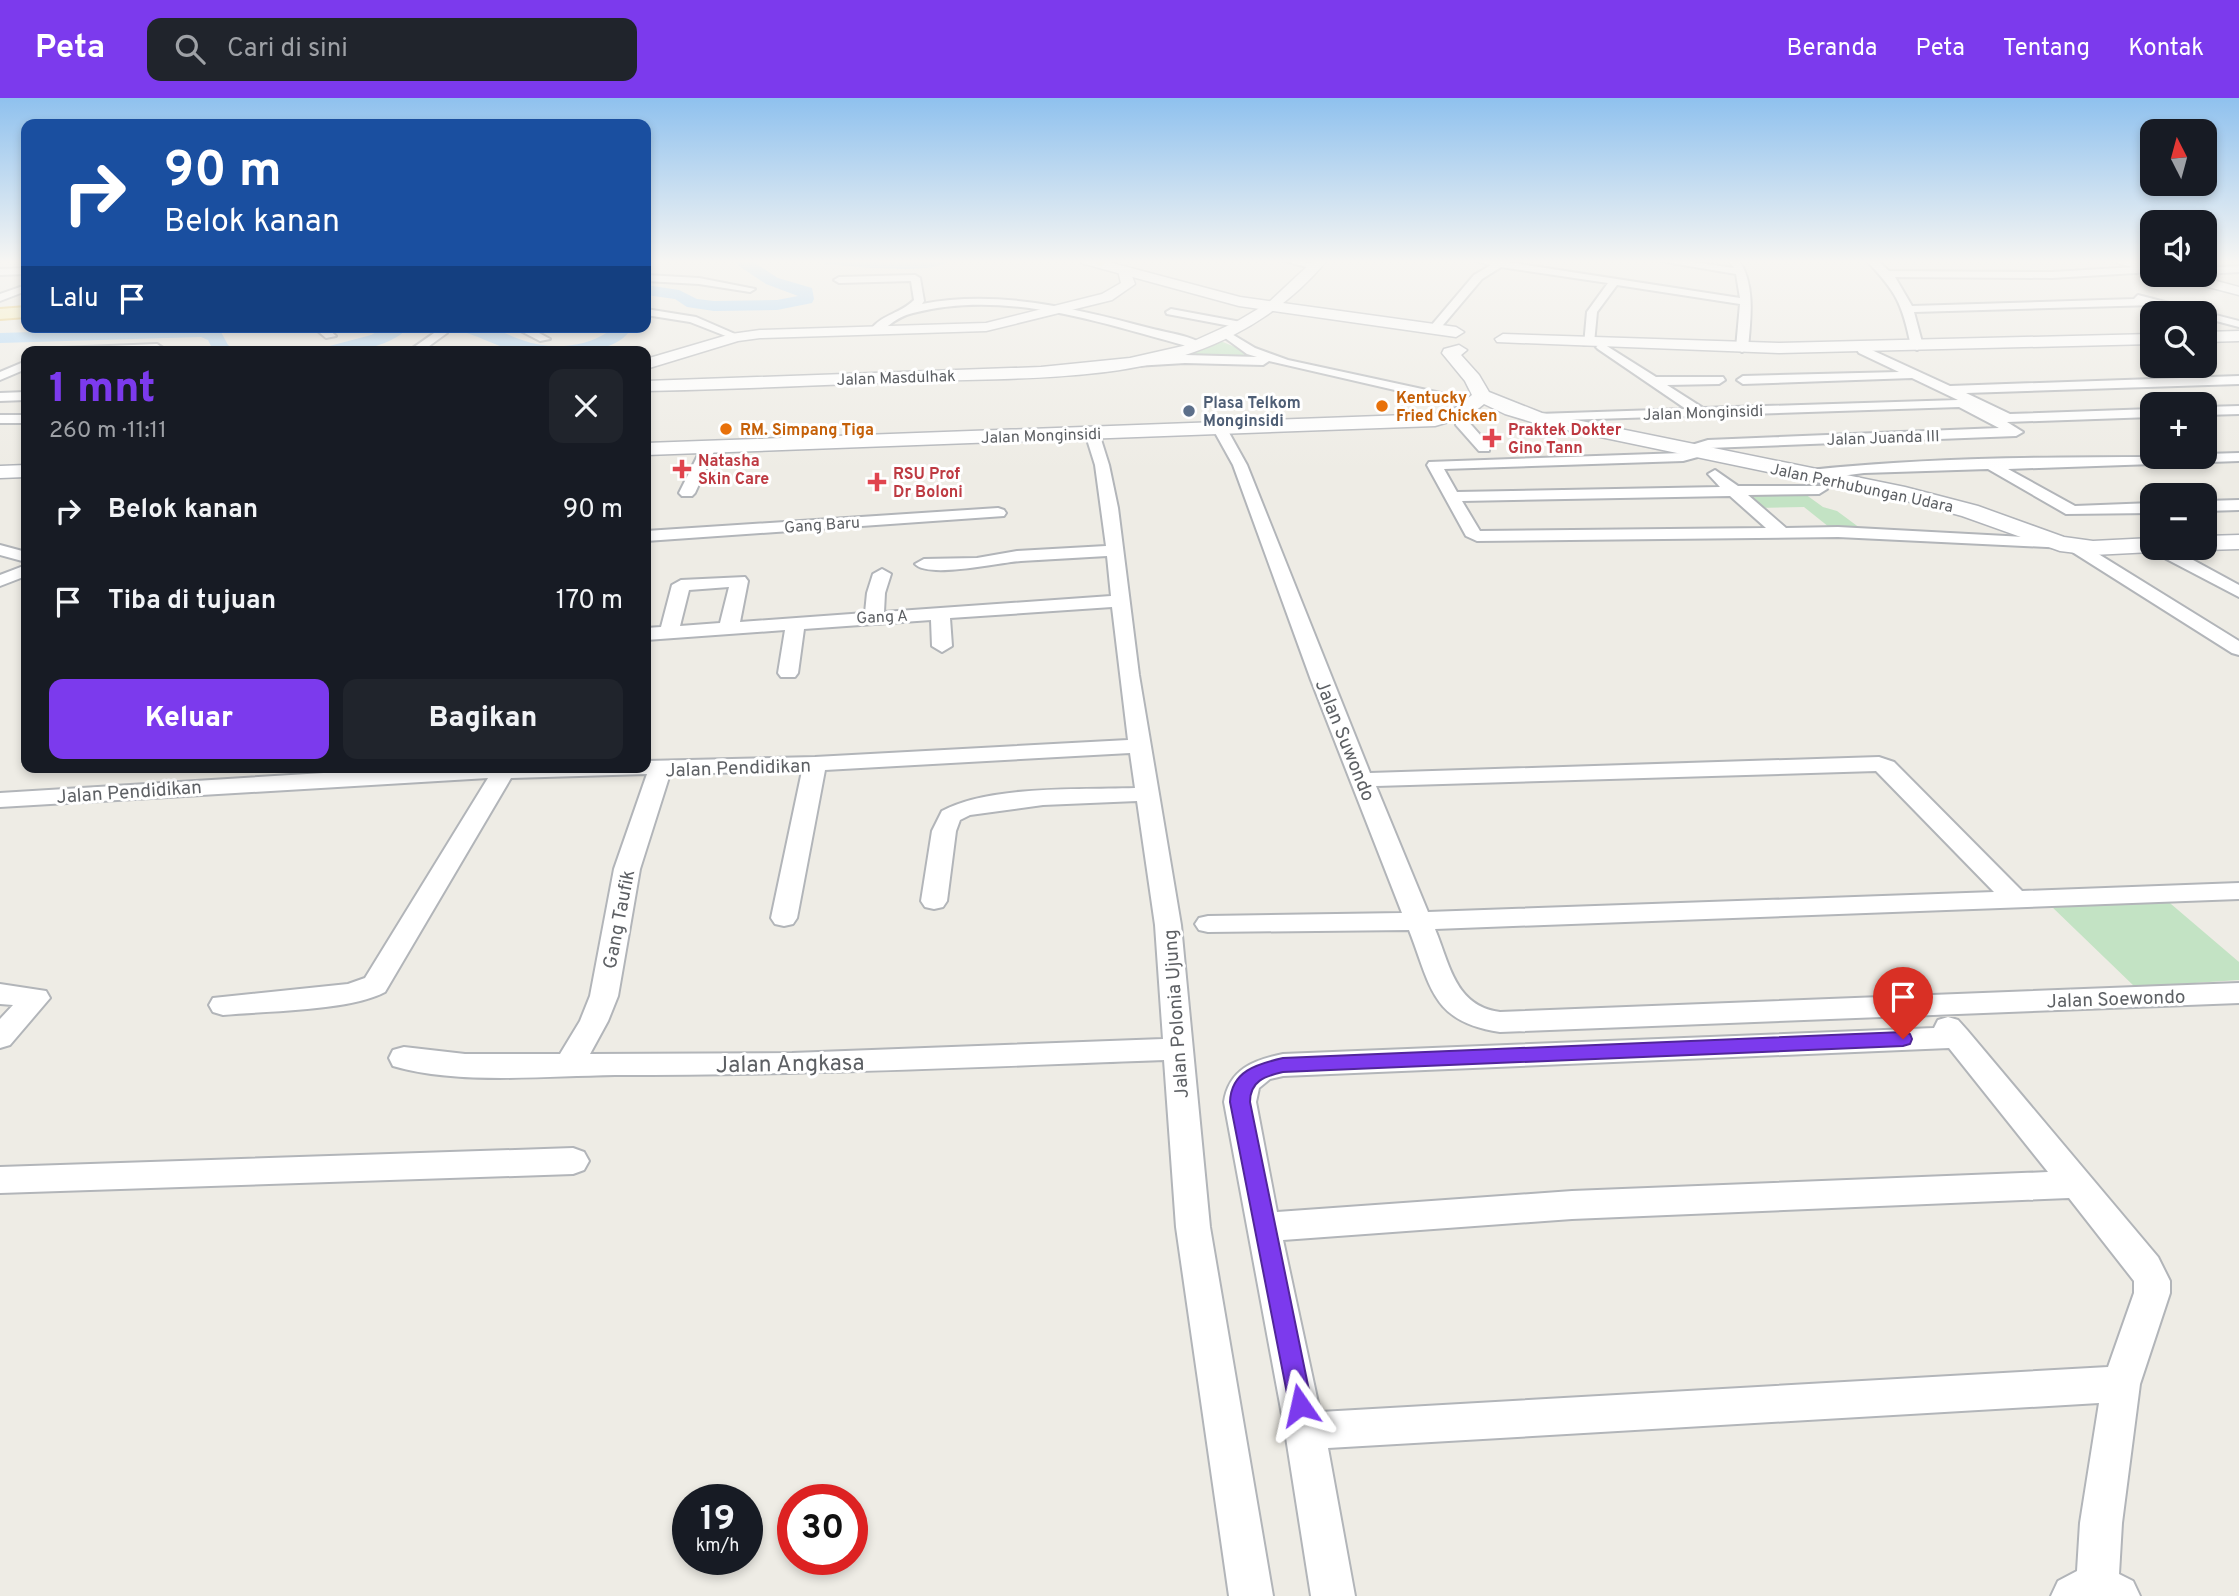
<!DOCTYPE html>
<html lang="id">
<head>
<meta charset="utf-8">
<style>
  :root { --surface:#171b24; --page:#20242c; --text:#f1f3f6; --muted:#9ea1a6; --accent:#7c3aed }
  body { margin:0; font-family:Overpass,sans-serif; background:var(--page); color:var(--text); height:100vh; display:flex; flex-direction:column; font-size:26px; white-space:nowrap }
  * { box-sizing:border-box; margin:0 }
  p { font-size:23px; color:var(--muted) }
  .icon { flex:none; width:38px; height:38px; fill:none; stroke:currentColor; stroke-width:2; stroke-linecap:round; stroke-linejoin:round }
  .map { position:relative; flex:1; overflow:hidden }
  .details { position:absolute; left:21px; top:248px; width:630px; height:427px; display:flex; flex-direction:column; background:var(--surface); border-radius:14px; box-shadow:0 4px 10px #0003 }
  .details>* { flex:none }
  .hud { position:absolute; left:21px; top:21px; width:630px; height:214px; border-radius:14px; box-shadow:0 4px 10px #0003; background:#1a4fa0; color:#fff; overflow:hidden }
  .needle { width:46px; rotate:354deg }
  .fabs { position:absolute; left:2140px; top:21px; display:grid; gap:14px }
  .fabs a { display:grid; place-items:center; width:77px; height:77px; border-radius:14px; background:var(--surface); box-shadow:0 4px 10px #0003; font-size:35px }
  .speed { position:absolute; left:672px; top:1386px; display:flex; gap:14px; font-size:35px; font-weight:700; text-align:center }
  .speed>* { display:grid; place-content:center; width:91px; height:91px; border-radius:50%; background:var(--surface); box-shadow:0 4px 10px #0003; line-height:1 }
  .speed small { font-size:18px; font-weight:400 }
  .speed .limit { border:10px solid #d22; background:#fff; color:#111 }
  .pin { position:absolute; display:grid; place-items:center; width:60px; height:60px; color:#fff; margin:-72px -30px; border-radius:50% 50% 50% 0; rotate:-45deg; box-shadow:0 0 7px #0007 }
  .pin .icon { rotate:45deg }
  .me { position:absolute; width:77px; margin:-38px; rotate:349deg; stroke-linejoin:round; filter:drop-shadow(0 0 5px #0008) }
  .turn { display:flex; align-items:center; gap:24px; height:147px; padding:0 28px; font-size:32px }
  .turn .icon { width:91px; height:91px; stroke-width:2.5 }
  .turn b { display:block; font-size:49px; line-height:60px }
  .then { display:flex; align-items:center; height:66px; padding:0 28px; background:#0003; gap:14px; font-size:26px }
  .round { display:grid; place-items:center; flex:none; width:74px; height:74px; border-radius:14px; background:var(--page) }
  .head { display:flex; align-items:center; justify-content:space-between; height:119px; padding:0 28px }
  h1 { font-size:42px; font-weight:800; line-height:52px; color:var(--accent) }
  .action { display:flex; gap:14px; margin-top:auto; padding:14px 28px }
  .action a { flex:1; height:80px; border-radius:14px; background:var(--accent); color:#fff; font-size:28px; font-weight:800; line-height:80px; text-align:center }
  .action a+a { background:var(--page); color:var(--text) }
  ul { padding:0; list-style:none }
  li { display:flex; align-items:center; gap:21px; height:91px; padding:0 28px }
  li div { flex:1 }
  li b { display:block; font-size:26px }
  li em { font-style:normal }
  header { display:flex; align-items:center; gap:42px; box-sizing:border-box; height:98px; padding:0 35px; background:var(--accent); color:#fff }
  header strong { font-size:33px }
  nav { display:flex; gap:38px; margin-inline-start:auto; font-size:24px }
  .search { width:490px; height:63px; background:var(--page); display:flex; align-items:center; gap:18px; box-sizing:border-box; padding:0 24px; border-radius:14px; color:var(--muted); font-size:26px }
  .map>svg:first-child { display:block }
</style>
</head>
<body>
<header>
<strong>Peta</strong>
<div class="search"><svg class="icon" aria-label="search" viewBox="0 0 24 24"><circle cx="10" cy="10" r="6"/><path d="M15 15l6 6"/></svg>Cari di sini</div>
<nav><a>Beranda</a><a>Peta</a><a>Tentang</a><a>Kontak</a></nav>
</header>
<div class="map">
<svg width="2239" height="1498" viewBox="0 0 2239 1498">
  <rect width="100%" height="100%" fill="#eeece5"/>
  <path fill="#c3e3c4" d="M1218,242L1264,261L1177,258Z
    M1805,396L1823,409L1837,413L1864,433H1834L1804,409L1756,410L1741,398Z
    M2164,800L2239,864V882L2135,889L2050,807Z"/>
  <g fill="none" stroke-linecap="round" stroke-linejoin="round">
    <path fill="#abd5f8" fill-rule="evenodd" d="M739,162H760L756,166L778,180L812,190L814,201L812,205L777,212L714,213L687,209L675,201L646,197V187L679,192L697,201L714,203L777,202L798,198L766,186L739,168L736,165Z
      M819,162H950C934,178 851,168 826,166Z
      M204,229L221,234L228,247L238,254H214L208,242L201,239L0,245V235Z
      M386,229H409C388,252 348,254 320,254L322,250L371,237Z
      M457,229C466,229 476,228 485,229C498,231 510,238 522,242C549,252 584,250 608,234L603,229H625L629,234C610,259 550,257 521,254C501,251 480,238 460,233Z"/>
    <defs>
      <path id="minor" d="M1281,162H1298L1319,168L1314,171Z
        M1472,162H1494L1740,200L1736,176L1654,162H1678L1734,170L1729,162H1739C1755,187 1751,218 1748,250L1742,254L1736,250L1740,206L1617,187L1597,214L1594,245L1584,247L1587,214L1608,185L1501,169L1482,181L1438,233H1430V229L1474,177L1491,167Z
        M1866,162H1877L1889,173L2052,174L2152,168V174L2052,180L1895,179L1912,208L2134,201L2138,197L2239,223V229L2205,220V215H2185L2154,207L1914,214L1923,248L1917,252L1911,248C1902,204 1896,194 1866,162Z
        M2239,168V174L2205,176V170Z
        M26,170V176L0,177V171Z
        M646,177L699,180L755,191L750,194L699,186L646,183Z
        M915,177L920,180L924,203L922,206C999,191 1079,211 1153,231C1169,235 1192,238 1204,247L1198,251C1106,227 1009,190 913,215C893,220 889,230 876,235L870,232C884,215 900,216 914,202L911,183L839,185L834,182L839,179Z
        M26,187V193L0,203V196Z
        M646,211L696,219L742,239L736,242L690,224L646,217Z
        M1171,211L1241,224L1247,227L1241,230L1167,216L1166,214Z
        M313,229H326L336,238L326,240Z
        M513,229H528L550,241L540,243Z
        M1225,232L1255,250L1288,262L1473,302L1480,306L1473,310L1269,263L1263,267L1185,265L1135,268L1129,264L1135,260L1185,257L1257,259L1247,256L1221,237L1219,235Z
        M437,233L447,235L421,254H407Z
        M1602,245L1656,279H1723L1725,282L1719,286L1667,287L1703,310L1958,302L1912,280L1743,286L1737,282L1743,278L1899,274L1859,255L1857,252L1863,248L1950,288L2239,278V286L1966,295L2010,316L2152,311V319L2007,324L2023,334L2016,338L1709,350L1706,352L1705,357L1683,363L1444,371L1457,394L1720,389L1708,376L1715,372L1738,388H1824L1827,391L1819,396L1748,397L1786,430L1838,429L2060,441L2079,444L2239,543V557L2232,555L2066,450L1838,439L1477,443L1466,438L1427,367L1429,364L1682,355L1685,349L1708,342L1999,330L1959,309L1533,323L1531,320L1538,316L1686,311L1598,251L1596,249ZM1730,398L1766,430L1480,433L1462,403Z
        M157,246L163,250L161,254H55L61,250Z
        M26,263V271L0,282V274Z
        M26,294V302L0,303V295Z
        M2239,308V316L2205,317V309Z
        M0,317H26V325H0Z
        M1461,320L1466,321L1489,347V353H1479L1456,327V321Z
        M1220,327L1227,331L1247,367L1370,675L1879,659L1894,664L2022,793L2239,785V801L1435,831C1450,867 1455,908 1500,914L2239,885V905L1500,934C1431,924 1431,888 1409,832L1208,834L1199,832L1195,826L1199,820L1208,818L1402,815L1311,582L1233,367L1213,331ZM1876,673L1994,794L1428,814L1376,688Z
        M1092,331L1099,335L1109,367L1118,410L1139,577L1181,827L1210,1129L1273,1498H1229L1176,1129L1164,962C981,969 798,977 615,977C547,978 457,987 393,968L389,960L393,952L404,949L465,956H560L580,923L590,898L614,771L647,676L511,680L385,894C350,913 265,913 223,917L213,914L209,907L213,900L348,886L365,880L488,680L0,709V695L405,670H646V663L815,659L1128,642L1112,509L950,520L952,548L942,554L932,548L931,522L804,531L798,575L795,579H781L778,575L785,532L646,542V530L661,529L672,487L681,482L745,479L748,483L740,524L865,515L867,495L873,476L882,471L891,476L885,495L884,514L1111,498L1107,458C1078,460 1049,461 1021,463C1000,464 929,481 915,466L924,461L977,460L1017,453L1106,448L1095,367L1085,335ZM729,489L720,525L680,528L689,492ZM1130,655L1135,690C1080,692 990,687 942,713L932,733L921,803L925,809L934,811L943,809L947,803L956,733L960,722L970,717L1043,707L1137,703L1155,827L1163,941L792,955L590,956L608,923L618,898L640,771L670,676L802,673L771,820L775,826L784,828L793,826L797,820L825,672Z
        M709,345L716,349L695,395L692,398H682L679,395L702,349Z
        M2239,355V363L2008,371L2075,408L2152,405V415L2066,416L1988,371L1864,375L1810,382L1802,377L1810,372C1941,358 2076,359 2205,359V356Z
        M2239,402V412L2205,413V403Z
        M998,410L1004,412L1006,415L1004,418L646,443V433Z
        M0,447L26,454V464L0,457Z
        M2152,447V450H2171L2239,487V499L2153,454L2151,450Z
        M26,467V478L0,488V477Z
        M0,886L46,893L50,900L10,947L0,950V921L13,907L0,906Z
        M1948,919L1958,922L1967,932L2158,1159L2170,1183V1195L2140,1286L2122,1425L2119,1476L2133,1483L2140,1498H2051L2058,1483L2077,1473L2080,1425L2099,1305L1328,1350L1355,1498H1311L1285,1333L1224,1004C1229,971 1254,962 1283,956L1934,930L1938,922ZM1949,950L2048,1074L1572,1093L1277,1114L1256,1004L1259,990L1270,981L1283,978ZM2069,1100L2134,1183V1195L2108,1269L1320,1314L1283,1142L1572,1121Z
        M573,1050L584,1054L589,1063L584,1072L573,1076L0,1095V1069Z"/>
      <path id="tertiary" d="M1314,162H1327C1293,204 1245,236 1194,254C1115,282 1019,280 937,283C840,286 743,291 646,293V283L1041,269L1130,260L1183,248L1236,224L1268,205Z
        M1124,169L1130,173L1135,186L1112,202L986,233L760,240L738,243L646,271V261L731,236L760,232L986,225L1102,196L1121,185L1118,173Z"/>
      <path id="secondary" d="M1079,162H1101L1240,199L1456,229L1464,234L1456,239L1239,208L1081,165Z
        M2115,162H2137L2152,166V174L2117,165Z
        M2172,177H2194L2239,189V197L2174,180Z
        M2239,233V243L2205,244V234Z
        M1503,236L1779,245L2152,236V246L1779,255L1497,244L1495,241Z
        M1459,247L1467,252L1461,257L1479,277L1489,294L1542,315L1905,389L1978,408L2064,439L2093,443L2152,440V450H2162L2152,454L2093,457L2060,453L1962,418L1903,402L1538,326L1505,316L1484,306L1469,318L1435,328L646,357V345L1434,316L1455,310L1472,297L1465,283L1442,255L1444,251Z
        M26,367V379L0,380V368Z
        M2239,437V451L2205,452L2196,450H2205V438Z"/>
      <path id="primary" d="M1094,162H1110L1101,168L1096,166Z
        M26,209V219L0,221V211Z"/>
    </defs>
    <use href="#minor" stroke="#b2b5b9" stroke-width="4"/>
    <use href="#tertiary" stroke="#b2b5b9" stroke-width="3"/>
    <use href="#secondary" stroke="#b1b4b9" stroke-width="3"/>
    <use href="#primary" stroke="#e6c565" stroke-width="4"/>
    <use href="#minor" fill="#fff" fill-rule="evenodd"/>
    <use href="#tertiary" fill="#fff" fill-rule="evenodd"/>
    <use href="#secondary" fill="#fff" fill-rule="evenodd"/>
    <use href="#primary" fill="#f9eeaf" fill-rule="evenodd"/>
  </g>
  <linearGradient id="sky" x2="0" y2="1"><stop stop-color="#8fc1ee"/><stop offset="0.44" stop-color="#f7f6f3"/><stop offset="1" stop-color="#f7f6f3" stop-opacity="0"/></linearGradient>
  <rect width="2239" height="372" fill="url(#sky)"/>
  <path fill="#7c3aed" stroke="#51269a" stroke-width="2" d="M1903,934L1910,936L1912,941L1910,946L1903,948L1283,974C1265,978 1250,983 1250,1004L1312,1307L1308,1316L1300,1319L1291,1316L1230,1004C1231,973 1257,966 1283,960Z"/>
  <g fill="#e8710a" stroke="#fff" stroke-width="2.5">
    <circle cx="1382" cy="308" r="7"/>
    <circle cx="726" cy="331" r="7"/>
  </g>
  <circle fill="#5c6f8a" stroke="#fff" stroke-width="2.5" cx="1189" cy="313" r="7"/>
  <g fill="#e0444e" stroke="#fff" stroke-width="2.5">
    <path d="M1488.5 329.5h7v7h7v7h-7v7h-7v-7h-7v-7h7z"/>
    <path d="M678.5 360.5h7v7h7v7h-7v7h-7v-7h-7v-7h7z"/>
    <path d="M873.5 373.5h7v7h7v7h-7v7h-7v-7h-7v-7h7z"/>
  </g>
  <g text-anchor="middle" stroke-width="6" stroke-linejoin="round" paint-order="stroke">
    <g font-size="16" fill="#5d6064" stroke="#fff">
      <text transform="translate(896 279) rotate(-2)" y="6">Jalan Masdulhak</text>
      <text transform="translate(1703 314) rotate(-2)" y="6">Jalan Monginsidi</text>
      <text transform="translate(1041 337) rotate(-2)" y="6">Jalan Monginsidi</text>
      <text transform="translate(1883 339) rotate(-2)" y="6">Jalan Juanda III</text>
      <text transform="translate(1862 389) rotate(12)" y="6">Jalan Perhubungan Udara</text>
      <text transform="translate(822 426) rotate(-4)" y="6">Gang Baru</text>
      <text transform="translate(882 518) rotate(-3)" y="6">Gang A</text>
    </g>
    <g font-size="16" font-weight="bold" fill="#c56008" stroke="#fff" text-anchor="start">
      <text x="1396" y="305">Kentucky<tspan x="1396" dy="18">Fried Chicken</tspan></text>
      <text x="740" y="337">RM. Simpang Tiga</text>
    </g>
    <g font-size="16" font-weight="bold" fill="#4e5e75" stroke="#fff" text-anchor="start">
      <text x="1203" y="310">Plasa Telkom<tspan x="1203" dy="18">Monginsidi</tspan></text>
    </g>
    <g font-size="16" font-weight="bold" fill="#be3a42" stroke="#fff" text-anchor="start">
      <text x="1508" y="337">Praktek Dokter<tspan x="1508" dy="18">Gino Tann</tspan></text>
      <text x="698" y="368">Natasha<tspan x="698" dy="18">Skin Care</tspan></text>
      <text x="893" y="381">RSU Prof<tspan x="893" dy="18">Dr Boloni</tspan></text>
    </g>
    <g font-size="19" fill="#5d6064" stroke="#fff">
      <text transform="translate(1346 642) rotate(68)" y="7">Jalan Suwondo</text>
      <text transform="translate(738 669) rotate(-2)" y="7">Jalan Pendidikan</text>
      <text transform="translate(129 693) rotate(-4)" y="7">Jalan Pendidikan</text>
      <text transform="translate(618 821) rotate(-79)" y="7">Gang Taufik</text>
      <text transform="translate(2116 900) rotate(-2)" y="7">Jalan Soewondo</text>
      <text transform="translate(1175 916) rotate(-94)" y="7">Jalan Polonia Ujung</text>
    </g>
    <g font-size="23" fill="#5d6064" stroke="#fff">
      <text transform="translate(790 965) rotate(-1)" y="8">Jalan Angkasa</text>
    </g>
  </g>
</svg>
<div class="fabs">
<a><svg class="needle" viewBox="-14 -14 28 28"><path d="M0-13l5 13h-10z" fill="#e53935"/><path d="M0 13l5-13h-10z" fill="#9ea1a6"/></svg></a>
<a><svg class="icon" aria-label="sound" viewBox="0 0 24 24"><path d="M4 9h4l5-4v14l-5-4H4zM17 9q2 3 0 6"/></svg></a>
<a><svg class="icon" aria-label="search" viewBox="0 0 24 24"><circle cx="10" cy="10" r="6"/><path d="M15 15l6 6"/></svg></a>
<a>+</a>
<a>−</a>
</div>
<div class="speed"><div>19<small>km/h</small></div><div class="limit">30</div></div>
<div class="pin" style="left:1903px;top:941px;background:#d93025"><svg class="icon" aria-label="arrive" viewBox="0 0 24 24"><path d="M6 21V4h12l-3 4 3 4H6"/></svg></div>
<svg class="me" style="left:1300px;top:1307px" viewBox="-20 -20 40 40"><path d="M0-17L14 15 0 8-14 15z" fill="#7c3aed" stroke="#fff" stroke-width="4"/></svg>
<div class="hud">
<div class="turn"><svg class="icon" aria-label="right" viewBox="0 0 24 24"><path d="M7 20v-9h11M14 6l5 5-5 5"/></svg><div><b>90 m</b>Belok kanan</div></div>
<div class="then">Lalu<svg class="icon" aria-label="arrive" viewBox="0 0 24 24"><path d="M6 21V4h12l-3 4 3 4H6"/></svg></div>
</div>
<section class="details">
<div class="head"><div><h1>1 mnt</h1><p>260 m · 11:11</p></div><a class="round"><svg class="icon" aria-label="close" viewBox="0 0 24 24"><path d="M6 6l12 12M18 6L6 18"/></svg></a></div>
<ul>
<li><svg class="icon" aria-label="right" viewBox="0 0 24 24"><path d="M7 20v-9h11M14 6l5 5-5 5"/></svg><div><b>Belok kanan</b></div><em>90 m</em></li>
<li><svg class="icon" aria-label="arrive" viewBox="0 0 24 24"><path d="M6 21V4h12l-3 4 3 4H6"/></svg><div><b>Tiba di tujuan</b></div><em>170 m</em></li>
</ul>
<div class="action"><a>Keluar</a><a>Bagikan</a></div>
</section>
</div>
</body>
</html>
